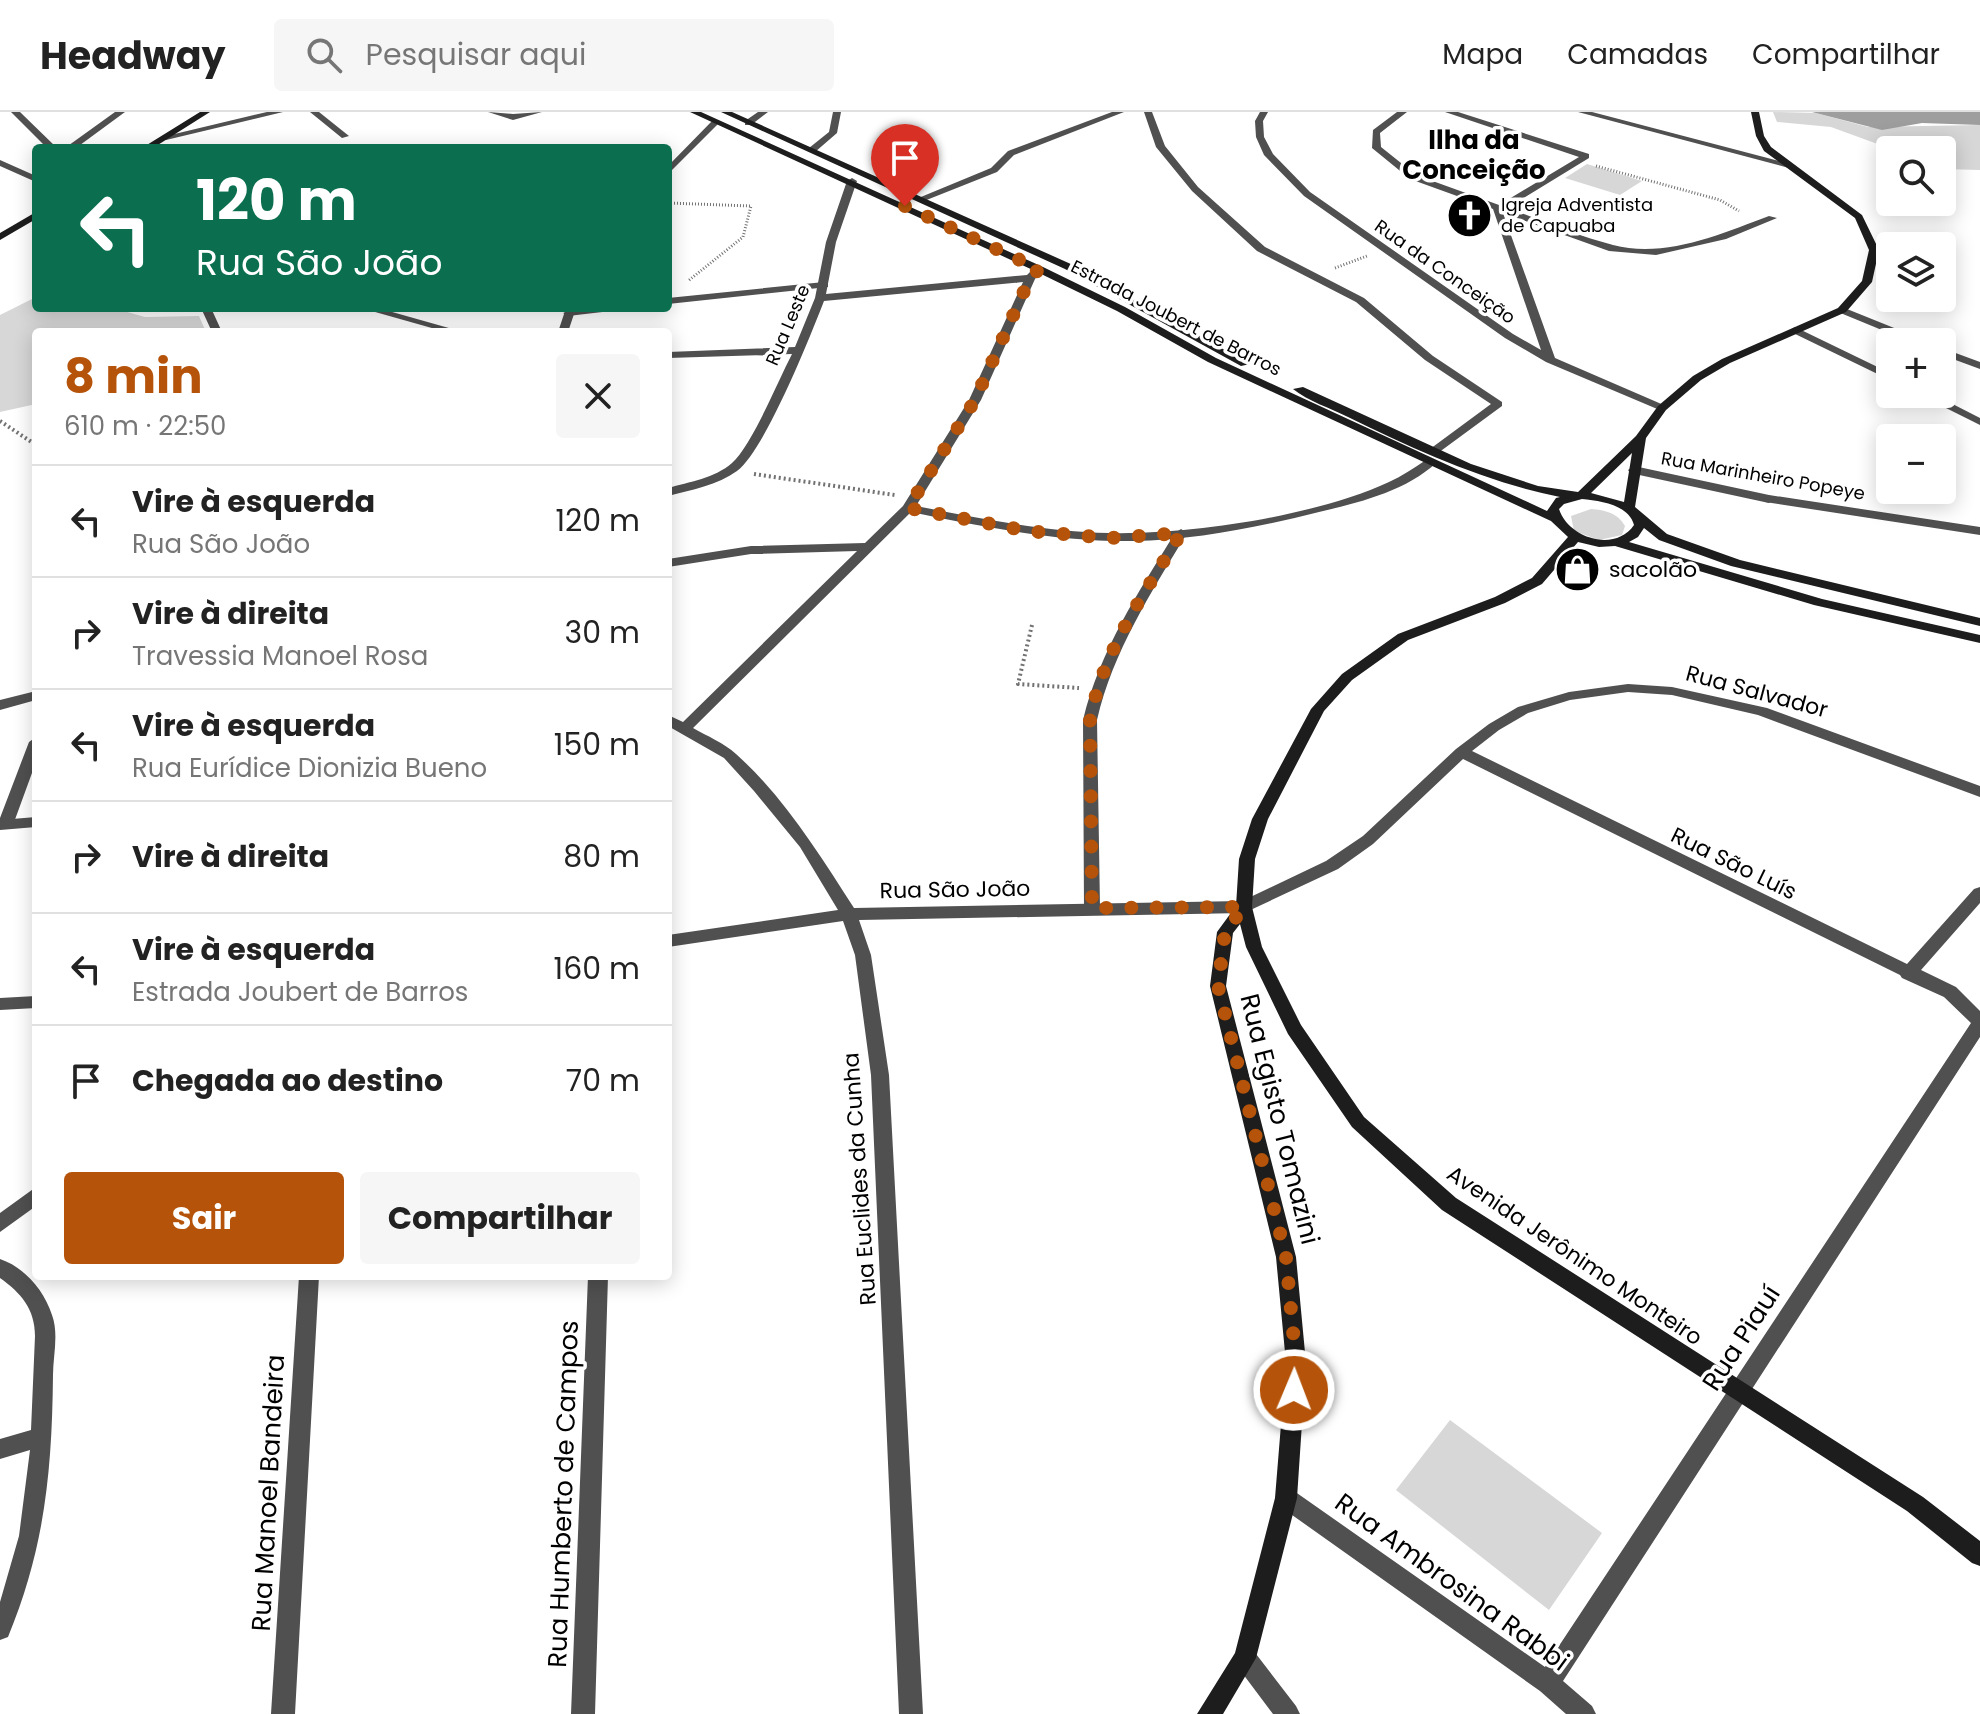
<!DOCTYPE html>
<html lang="pt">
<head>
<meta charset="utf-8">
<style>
  :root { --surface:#fff; --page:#f6f6f6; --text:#222; --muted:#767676; --line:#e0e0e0; --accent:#b45309 }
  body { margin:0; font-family:Poppins,sans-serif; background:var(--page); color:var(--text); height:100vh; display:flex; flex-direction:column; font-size:30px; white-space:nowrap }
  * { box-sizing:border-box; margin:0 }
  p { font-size:26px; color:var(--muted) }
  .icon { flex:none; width:44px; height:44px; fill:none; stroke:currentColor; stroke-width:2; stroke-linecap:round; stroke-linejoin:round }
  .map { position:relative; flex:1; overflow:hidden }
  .details { position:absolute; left:32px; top:216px; width:640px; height:952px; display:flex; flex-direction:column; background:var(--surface); border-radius:8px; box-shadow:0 4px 20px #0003 }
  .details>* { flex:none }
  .hud { position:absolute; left:32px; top:32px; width:640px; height:168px; border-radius:8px; box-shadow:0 4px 20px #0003; background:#0b6e4f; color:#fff; overflow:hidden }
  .buttons { position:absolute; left:1876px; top:24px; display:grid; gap:16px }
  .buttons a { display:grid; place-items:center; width:80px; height:80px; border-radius:8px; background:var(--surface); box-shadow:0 4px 20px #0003; font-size:40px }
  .pin { position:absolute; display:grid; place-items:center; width:68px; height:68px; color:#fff; margin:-82px -34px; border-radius:50% 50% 50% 0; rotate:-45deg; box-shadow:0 0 8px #0007 }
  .pin .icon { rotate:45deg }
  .me { position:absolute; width:88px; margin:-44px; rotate:1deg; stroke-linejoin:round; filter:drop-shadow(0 0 6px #0008) }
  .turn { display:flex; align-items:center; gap:28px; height:168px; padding:0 32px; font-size:36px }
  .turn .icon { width:104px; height:104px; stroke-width:2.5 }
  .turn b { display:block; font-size:56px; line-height:68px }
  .round { display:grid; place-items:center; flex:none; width:84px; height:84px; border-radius:8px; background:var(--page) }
  .headline { display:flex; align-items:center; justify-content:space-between; height:136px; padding:0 32px }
  h1 { font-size:48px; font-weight:700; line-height:60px; color:var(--accent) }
  .cta { display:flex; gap:16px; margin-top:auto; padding:16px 32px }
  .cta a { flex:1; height:92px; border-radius:8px; background:var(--accent); color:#fff; font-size:32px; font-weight:700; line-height:92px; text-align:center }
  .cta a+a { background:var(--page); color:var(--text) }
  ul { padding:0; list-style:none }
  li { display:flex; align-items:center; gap:24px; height:112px; padding:0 32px; border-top:2px solid var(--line) }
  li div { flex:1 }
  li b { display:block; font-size:30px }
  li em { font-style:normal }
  header { display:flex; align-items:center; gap:48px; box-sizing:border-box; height:112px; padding:0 40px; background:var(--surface); border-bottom:2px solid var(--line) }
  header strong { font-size:38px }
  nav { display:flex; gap:44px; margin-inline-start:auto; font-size:28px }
  .search { width:560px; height:72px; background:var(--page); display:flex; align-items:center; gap:20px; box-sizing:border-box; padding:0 28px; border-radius:8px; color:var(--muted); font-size:30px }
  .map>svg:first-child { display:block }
</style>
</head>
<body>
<header>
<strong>Headway</strong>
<div class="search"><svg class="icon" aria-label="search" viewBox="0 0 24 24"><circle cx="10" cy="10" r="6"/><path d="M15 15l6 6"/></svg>Pesquisar aqui</div>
<nav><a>Mapa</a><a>Camadas</a><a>Compartilhar</a></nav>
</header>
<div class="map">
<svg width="1980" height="1602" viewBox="0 0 1980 1602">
  <rect width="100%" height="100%" fill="#fff"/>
  <path fill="#d7d7d7" d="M1773,0L1816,1L1868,15L1980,13V58L1942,57V38H1894L1831,15L1777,10Z
    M1587,52L1642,69L1620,83L1565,66Z
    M36,185V196H113L145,205L199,204L206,220H36V292L0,300V203Z
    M1591,397C1605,398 1618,401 1625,414L1622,423L1599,428L1574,419L1571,404Z
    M1450,1308L1602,1421L1549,1498L1396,1378Z"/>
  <path fill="#9e9e9e" d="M1812,0H1980V13L1922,11L1882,18Z"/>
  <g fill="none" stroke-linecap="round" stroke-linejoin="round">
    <path stroke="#727272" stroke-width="3" stroke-dasharray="1 2" stroke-linecap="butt" d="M1596,54L1720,88L1739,99
      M668,91L751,94L743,125L688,169
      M1335,156L1367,144"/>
    <path stroke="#727272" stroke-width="4" stroke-dasharray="2 3" stroke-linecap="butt" d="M0,309L36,333
      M754,362L895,383
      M1032,513L1018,572L1079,576"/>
    <path fill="#505050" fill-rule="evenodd" d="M833,0H841L837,21L815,40H809V36L829,20Z
      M824,170L828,171V175L668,192V186Z
      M1842,195L1924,228L1925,230H1911L1838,200V196Z
      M584,196H616L611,199L568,204L563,201Z
      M1795,215L1890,261V268L1791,220L1790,218Z
      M1942,236L1980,250V257L1942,243Z
      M1918,282H1933L1980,306V313Z
      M1634,354L1769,383L1775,387L1769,391L1630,361L1628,358Z
      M1181,417L1187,421C1151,481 1113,539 1097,608L1100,796L1092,802L1084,796L1083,608C1100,538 1138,481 1175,421Z
      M36,625V650L13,713L10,717H0V706L29,630Z"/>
    <path fill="#505050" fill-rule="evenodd" d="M11,0H20L57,36H47Z
      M115,0H125L76,36H65Z
      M267,0H283L166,28L162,25Z
      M310,0H319L349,24L342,26Z
      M488,0L513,2L542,0L513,8Z
      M758,0H768L751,13H745V9Z
      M1112,0H1124L1014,43L997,60L924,89L916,87L991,56L1008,39Z
      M1144,0H1152L1165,34L1198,75L1265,135L1364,186L1433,244L1502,290V294L1438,341H1430V337L1491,292L1425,248L1356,190L1257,139L1192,79L1156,35Z
      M1260,0H1268L1263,9L1264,25L1273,42L1310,80L1513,222L1541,238L1493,97L1410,67L1372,36L1373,18L1397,0H1407L1380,21L1381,35L1416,63L1499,93L1579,45L1445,0H1458L1589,42V46L1507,96C1542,108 1577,124 1613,133C1664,147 1721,122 1769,104L1777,106L1726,127L1656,143L1609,139L1503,101L1555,246L1666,294L1668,296L1662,299L1546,250L1505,226L1304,84L1264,43L1256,25L1255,9Z
      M1578,0H1592L1794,53L1789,56Z
      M713,8L720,10L668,62V54Z
      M0,48L36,64V70L0,54Z
      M852,66L857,69L836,130L826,182L1027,163L1035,155L1044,157L1035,167L981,288L916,394C979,406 1044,420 1109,421C1189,423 1316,404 1389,370C1402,364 1414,356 1426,348L1430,347L1436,351C1406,379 1358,391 1319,400C1259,415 1196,428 1133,429C1058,430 984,415 911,400L693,616C707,624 724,631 736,642C784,685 819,742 854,796L1242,789L1326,749L1363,724L1456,637L1489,612L1518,595L1569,580L1628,572L1672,575L1767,596L1980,674V685L1758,603L1672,583L1628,580L1570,588L1528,601L1499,618L1472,639L1907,852L1974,777L1980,775V791L1921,858L1956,875L1980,899V925L1563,1569L1592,1594L1596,1602H1566L1540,1579L1278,1393L1275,1386L1278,1379L1286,1376L1294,1379L1545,1555L1971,911L1944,885L1902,866L1900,863L1463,647L1373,732L1338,757L1244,801L859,808L871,843L889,963L923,1602H899L871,963L855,843L843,809L668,835V823L838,798L800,735L754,679L724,646L668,614V603L683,610L857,439L751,442L668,455V447L751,434L865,431L903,394L969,288L1023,170L824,189C810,225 765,338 737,359C718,373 691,378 668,384V376C689,370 715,366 732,351C752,333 778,269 792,242L668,246V240L795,235L815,186L826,130L847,69Z
      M201,196H211L222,220H212Z
      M361,196H378L463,220H446Z
      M566,196H576L568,220H558Z
      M1769,383L1980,415V423L1765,390L1763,387Z
      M36,579V588L0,598V588Z
      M36,705V715L0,718V708Z
      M36,884V896L0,898V886Z
      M36,1075V1094L0,1120V1101Z
      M0,1147C24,1155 44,1178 52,1203C59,1222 53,1244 53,1263C52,1359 45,1435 8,1525L0,1528V1490L19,1424L30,1338L0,1347V1327L31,1318L35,1224C35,1197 21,1181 0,1166Z
      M299,1164H319L295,1602H271Z
      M588,1164H608L595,1602H571Z
      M1245,1535L1253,1538L1296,1594L1300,1602H1273L1237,1554L1234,1546L1237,1538Z"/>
    <path fill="#1d1d1d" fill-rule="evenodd" d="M200,0H210L153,36H142Z
      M690,0H701L1043,155L1125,195L1216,246L1547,399L1556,386L1560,385C1485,370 1416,338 1348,305C1330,296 1308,289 1293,277L1303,275L1471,352L1538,374L1578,380L1636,324L1658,294L1693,264L1722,247L1838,196L1862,169L1869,138L1855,106L1764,39L1756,24L1751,0H1759L1764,24L1771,35L1862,103L1879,138L1872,170L1846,200L1730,251L1701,268L1666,298L1646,326L1635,395L1667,422L1740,448L1980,506V514L1731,454L1659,428L1644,416L1638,425L1629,430L1822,487L1980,523V531L1814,493L1615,434L1599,435L1578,430L1542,472L1505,491L1408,528L1352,568L1324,599L1268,707L1255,747L1252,795L1262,835L1301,913L1364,1005L1456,1086L1923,1385L1980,1429V1454L1972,1451L1907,1399L1442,1098L1352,1015L1288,922L1246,835L1240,812L1233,821L1226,874L1296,1145L1306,1251L1297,1386L1256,1546L1223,1602H1197L1235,1541L1275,1386L1286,1251L1276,1145L1210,874L1217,820L1236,794L1239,747L1252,707L1311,597L1342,562L1398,522L1495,485L1532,466L1568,425L1551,409L1208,250L1117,199L1035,159ZM1632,341L1624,390L1591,381ZM1582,387C1601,389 1629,393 1634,413C1615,441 1568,426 1559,397L1564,392Z
      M721,0H732L1073,153L1250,252L1241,254L1065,157Z
      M36,100V107L0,128V121Z"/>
  </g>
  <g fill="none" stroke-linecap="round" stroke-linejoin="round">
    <path stroke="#b45309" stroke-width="14" stroke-dasharray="0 25.2" d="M905,94L1039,157L1030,166L975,288L908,396L1028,419L1110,426L1181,421C1145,481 1103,538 1090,608L1092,796L1244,795L1225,820L1218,874L1286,1145L1296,1251L1294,1278"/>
  </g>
  <defs>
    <symbol id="church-disc" viewBox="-11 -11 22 22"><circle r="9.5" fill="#000" stroke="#fff"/><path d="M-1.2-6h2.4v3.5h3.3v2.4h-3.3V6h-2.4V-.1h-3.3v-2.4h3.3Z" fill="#fff"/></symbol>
    <symbol id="shop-disc" viewBox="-11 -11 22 22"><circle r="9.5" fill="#000" stroke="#fff"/><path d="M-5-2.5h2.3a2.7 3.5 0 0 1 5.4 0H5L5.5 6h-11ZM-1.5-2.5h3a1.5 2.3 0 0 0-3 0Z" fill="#fff"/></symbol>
  </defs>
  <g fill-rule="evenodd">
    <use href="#church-disc" x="1444" y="78" width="51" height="51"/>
    <use href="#shop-disc" x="1552" y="432" width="51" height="51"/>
  </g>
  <g text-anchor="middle" stroke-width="7" stroke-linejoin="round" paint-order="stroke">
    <g font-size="18" fill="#000" stroke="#fff" text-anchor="start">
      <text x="1501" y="99">Igreja Adventista<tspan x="1501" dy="21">de Capuaba</tspan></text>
    </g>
    <g font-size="18" fill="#000" stroke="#fff">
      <text transform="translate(1445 160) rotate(35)" y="6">Rua da Conceição</text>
      <text transform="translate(1176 206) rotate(27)" y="6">Estrada Joubert de Barros</text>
      <text transform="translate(788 213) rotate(-67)" y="6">Rua Leste</text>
      <text transform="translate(1763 364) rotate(10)" y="6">Rua Marinheiro Popeye</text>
    </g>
    <g font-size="22" fill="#000" stroke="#fff" text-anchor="start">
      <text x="1609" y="465">sacolão</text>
    </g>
    <g font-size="22" fill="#000" stroke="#fff">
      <text transform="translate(1757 579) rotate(15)" y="8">Rua Salvador</text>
      <text transform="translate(1734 751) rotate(26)" y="8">Rua São Luís</text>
      <text transform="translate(955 777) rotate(-1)" y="8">Rua São João</text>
      <text transform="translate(859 1067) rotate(-94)" y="8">Rua Euclides da Cunha</text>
      <text transform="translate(1575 1143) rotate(34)" y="8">Avenida Jerônimo Monteiro</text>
    </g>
    <g font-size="26" font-weight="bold" fill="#000" stroke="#fff">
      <text x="1474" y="37">Ilha da<tspan x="1474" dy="30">Conceição</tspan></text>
    </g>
    <g font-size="26" fill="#000" stroke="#fff">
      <text transform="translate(1280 1007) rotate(76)" y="9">Rua Egisto Tomazini</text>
      <text transform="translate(1741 1226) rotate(-57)" y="9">Rua Piauí</text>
      <text transform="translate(268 1381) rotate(-87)" y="9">Rua Manoel Bandeira</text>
      <text transform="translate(563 1382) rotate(-88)" y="9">Rua Humberto de Campos</text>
      <text transform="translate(1452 1470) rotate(36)" y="9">Rua Ambrosina Rabbi</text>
    </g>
  </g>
</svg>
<div class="buttons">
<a><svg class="icon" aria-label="search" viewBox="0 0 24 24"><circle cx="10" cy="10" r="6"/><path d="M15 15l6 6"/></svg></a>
<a><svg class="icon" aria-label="layers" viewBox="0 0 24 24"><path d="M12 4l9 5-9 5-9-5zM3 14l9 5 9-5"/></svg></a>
<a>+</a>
<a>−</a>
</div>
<div class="pin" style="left:905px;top:94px;background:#d93025"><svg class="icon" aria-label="arrive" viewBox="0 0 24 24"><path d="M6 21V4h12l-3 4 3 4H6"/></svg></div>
<svg class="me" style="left:1294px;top:1278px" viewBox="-20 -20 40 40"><circle r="17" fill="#b45309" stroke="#fff" stroke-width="3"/><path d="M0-11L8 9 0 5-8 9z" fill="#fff"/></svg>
<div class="hud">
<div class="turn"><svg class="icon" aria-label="left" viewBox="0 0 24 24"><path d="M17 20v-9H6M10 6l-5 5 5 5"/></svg><div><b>120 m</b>Rua São João</div></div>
</div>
<section class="details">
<div class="headline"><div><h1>8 min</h1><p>610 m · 22:50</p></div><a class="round"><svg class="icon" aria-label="close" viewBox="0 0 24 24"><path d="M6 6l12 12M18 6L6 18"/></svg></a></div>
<ul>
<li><svg class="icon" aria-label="left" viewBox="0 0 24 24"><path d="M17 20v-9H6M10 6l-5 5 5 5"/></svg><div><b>Vire à esquerda</b><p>Rua São João</p></div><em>120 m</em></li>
<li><svg class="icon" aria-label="right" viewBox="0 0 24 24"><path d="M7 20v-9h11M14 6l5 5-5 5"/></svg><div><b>Vire à direita</b><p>Travessia Manoel Rosa</p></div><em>30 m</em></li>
<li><svg class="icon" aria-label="left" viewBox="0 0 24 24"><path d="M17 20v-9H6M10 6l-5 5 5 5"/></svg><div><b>Vire à esquerda</b><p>Rua Eurídice Dionizia Bueno</p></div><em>150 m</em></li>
<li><svg class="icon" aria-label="right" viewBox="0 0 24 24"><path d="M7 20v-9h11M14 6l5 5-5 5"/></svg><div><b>Vire à direita</b></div><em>80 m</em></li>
<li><svg class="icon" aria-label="left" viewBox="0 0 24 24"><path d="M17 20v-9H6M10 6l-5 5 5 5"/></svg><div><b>Vire à esquerda</b><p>Estrada Joubert de Barros</p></div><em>160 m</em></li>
<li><svg class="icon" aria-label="arrive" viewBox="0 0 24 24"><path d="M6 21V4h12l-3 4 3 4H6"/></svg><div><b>Chegada ao destino</b></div><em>70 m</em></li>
</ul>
<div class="cta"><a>Sair</a><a>Compartilhar</a></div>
</section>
</div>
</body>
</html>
